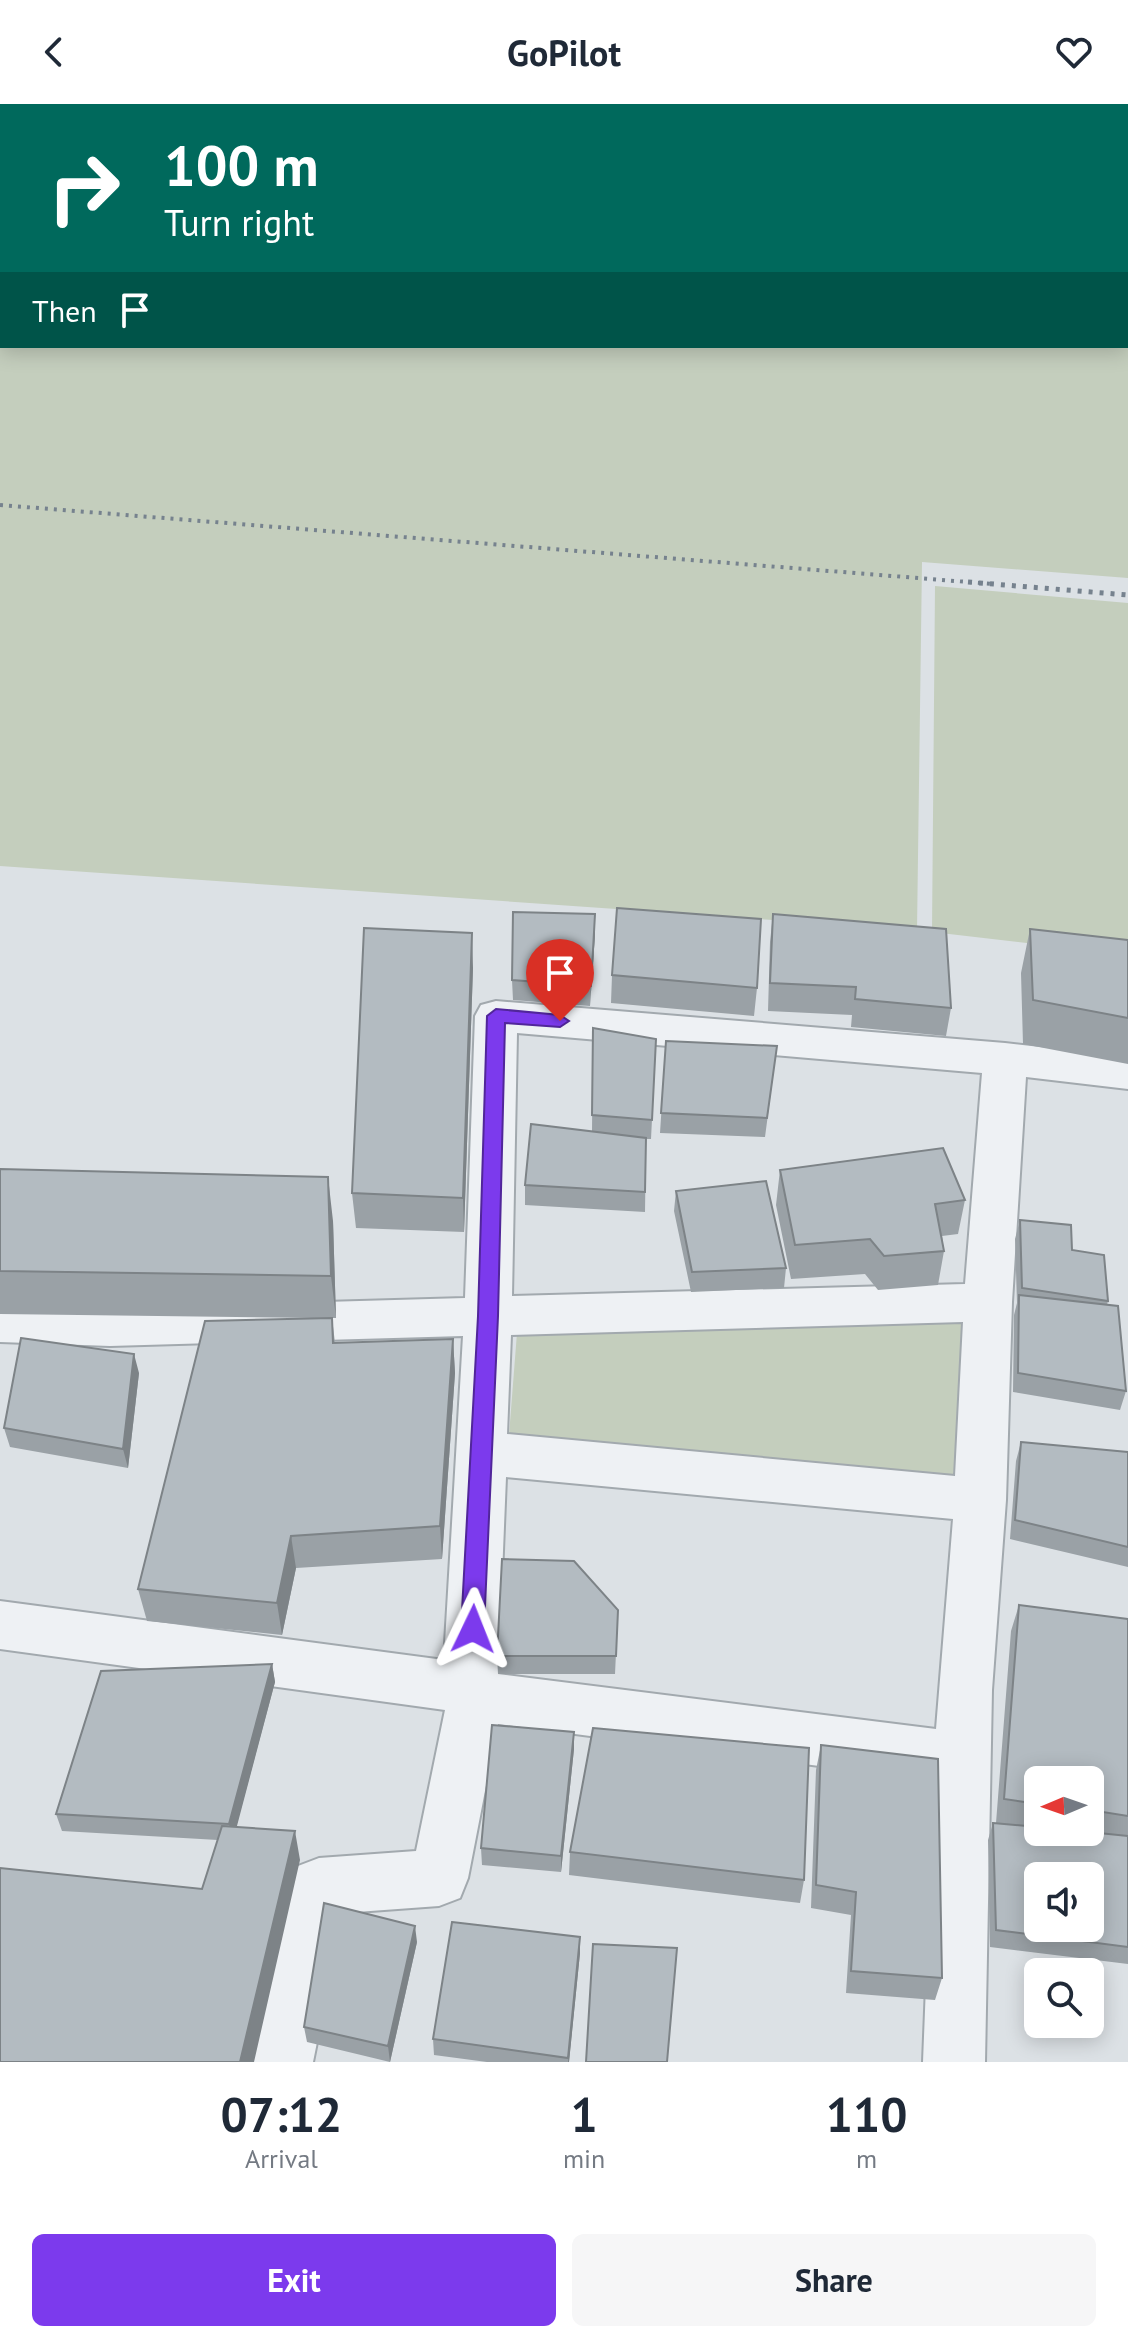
<!DOCTYPE html>
<html lang="en">
<head>
<meta charset="utf-8">
<style>
  :root { --surface:#fff; --page:#f6f6f7; --text:#1f2937; --muted:#747a83; --accent:#7c3aed }
  body { margin:0; font-family:"PT Sans",sans-serif; background:var(--page); color:var(--text); height:100vh; display:flex; flex-direction:column; font-size:30px; white-space:nowrap }
  * { box-sizing:border-box; margin:0 }
  p { font-size:26px; color:var(--muted) }
  .icon { flex:none; width:44px; height:44px; fill:none; stroke:currentColor; stroke-width:2; stroke-linecap:round; stroke-linejoin:round }
  .map { position:relative; height:1958px; overflow:hidden }
  .side { display:flex; flex-direction:column; background:var(--surface); flex:1 }
  .side>* { flex:none }
  .top-card { position:absolute; left:0px; top:0px; width:1128px; height:244px; box-shadow:0 4px 20px #0003; background:#00695c; color:#fff; overflow:hidden }
  .needle { width:52px; rotate:268deg }
  .controls { position:absolute; left:1024px; top:1662px; display:grid; gap:16px }
  .controls a { display:grid; place-items:center; width:80px; height:80px; border-radius:12px; background:var(--surface); box-shadow:0 4px 20px #0003; font-size:40px }
  .pin { position:absolute; display:grid; place-items:center; width:68px; height:68px; color:#fff; margin:-82px -34px; border-radius:50% 50% 50% 0; rotate:-45deg; box-shadow:0 0 8px #0007 }
  .pin .icon { rotate:45deg }
  .me { position:absolute; width:88px; margin:-44px; rotate:2deg; stroke-linejoin:round; filter:drop-shadow(0 0 6px #0008) }
  .turn { display:flex; align-items:center; gap:28px; height:168px; padding:0 32px; font-size:36px }
  .turn .icon { width:104px; height:104px; stroke-width:2.5 }
  .turn b { display:block; font-size:56px; line-height:68px }
  .then { display:flex; align-items:center; height:76px; padding:0 32px; background:#0003; gap:16px; font-size:30px }
  .eta { display:flex; justify-content:space-evenly; align-items:center; height:136px; text-align:center }
  .eta b { font-size:48px; font-weight:800; line-height:56px }
  .cta { display:flex; gap:16px; margin-top:auto; padding:16px 32px }
  .cta a { flex:1; height:92px; border-radius:12px; background:var(--accent); color:#fff; font-size:32px; font-weight:800; line-height:92px; text-align:center }
  .cta a+a { background:var(--page); color:var(--text) }
  header { display:flex; justify-content:space-between; align-items:center; height:104px; padding:0 32px; background:var(--surface); font-size:36px; font-weight:800 }
  .map>svg:first-child { display:block }
</style>
</head>
<body>
<header><svg class="icon" aria-label="back" viewBox="0 0 24 24"><path d="M15 5l-7 7 7 7"/></svg>GoPilot<svg class="icon" aria-label="heart" viewBox="0 0 24 24"><path d="M12 20l-8-8c-3-5 5-10 8-4 3-6 11-1 8 4z"/></svg></header>
<div class="map">
<svg width="1128" height="1958" viewBox="0 0 1128 1958">
  <rect width="100%" height="100%" fill="#dce1e5"/>
  <path fill="#c4cebd" d="M0,159L2,242H1126L1128,233V474L922,458L917,826L0,762Z
    M935,482L1128,499V851L932,828Z
    M964,1208L957,1383L508,1344L518,1216Z"/>
  <g fill="none" stroke-linecap="round" stroke-linejoin="round">
    <defs>
      <path id="street" d="M944,0H970L971,2H945Z
        M0,59H2V75H0Z
        M1126,68H1128V84H1126Z
        M496,897L1005,939L1128,953V985L1026,973L1012,1198L1006,1396L992,1586L985,1958H923L934,1677L498,1620L468,1774L460,1794L439,1802L343,1809L313,1958H251L290,1782L298,1762L319,1754L416,1747L445,1606L0,1545V1497L444,1556L463,1232L110,1242L0,1238V1200L110,1204L465,1194L475,912L481,901ZM517,929L982,969L965,1180L512,1192ZM963,1218L955,1372L507,1330L511,1231ZM506,1373L953,1415L936,1625L498,1570Z"/>
    </defs>
    <use href="#street" stroke="#a2a9ae" stroke-width="4"/>
    <use href="#street" fill="#eef1f4" fill-rule="evenodd"/>
    <path stroke="#76828e" stroke-width="4" stroke-dasharray="3 6" stroke-linecap="butt" d="M0,401L993,480"/>
    <path stroke="#76828e" stroke-width="5" stroke-dasharray="4 7" stroke-linecap="butt" d="M968,478L1128,491"/>
  </g>
  <path fill="#9aa1a6" fill-rule="evenodd" d="M773,810L951,904L946,932L851,923L852,911L768,907L770,838Z
    M1030,825L1128,836V960L1023,940L1021,869Z
    M595,830L590,902L513,896L512,876Z
    M473,864L464,1128L356,1124L352,1089Z
    M612,871L757,884L754,912L611,899Z
    M593,924L656,935L651,1035H646L645,1108L525,1101V1081L592,1027Z
    M666,937L777,942L765,1033L660,1029Z
    M0,1065L333,1117L336,1214H332L335,1239L453,1235L455,1269L442,1455L296,1464L282,1531L147,1517L138,1485L313,1214L0,1210Z
    M780,1066L965,1096L958,1130L942,1132L944,1147L938,1181L878,1186L865,1170L791,1175L776,1101Z
    M676,1087L786,1164L784,1184L691,1188L674,1107Z
    M1020,1116L1072,1146L1108,1197L1107,1201L1126,1287L1120,1306L1013,1288L1014,1211L1017,1199L1015,1135Z
    M139,1269L128,1364L10,1343L4,1324Z
    M1021,1338L1128,1348V1463L1010,1435L1016,1357Z
    M1019,1501L1128,1515V1860L990,1843L988,1736L993,1719H996L1011,1527ZM1038,1676H1090V1728H1038Z
    M618,1506L615,1570H498L497,1552Z
    M272,1560L275,1578L236,1723L300,1756L202,1785L218,1736L62,1727L56,1710Z
    M574,1628V1645L561,1768L482,1761L481,1744Z
    M821,1641L942,1874L935,1896L846,1889L851,1811L811,1804L816,1666Z
    M570,1748L804,1776L800,1799L569,1771Z
    M580,1833V1849L569,1958H487L434,1951L433,1935Z
    M417,1838L390,1958L307,1938L304,1923Z"/>
  <path fill="#7d8387" d="M0,0H10L9,2H2V17L0,21Z
    M595,810V830L590,902L591,882Z
    M472,829L473,864L464,1128L463,1094Z
    M328,1073L333,1117L336,1214L331,1172Z
    M453,1235L455,1269L442,1455L440,1422Z
    M134,1250L139,1269L128,1364L123,1345Z
    M291,1432L296,1464L282,1531L277,1499Z
    M272,1560L275,1578L233,1737L229,1720Z
    M574,1628V1645L561,1768V1752Z
    M295,1727L300,1756L254,1958H240Z
    M415,1822L417,1838L390,1958L388,1942Z
    M580,1833V1849L569,1958H568Z"/>
  <path fill="#b3bbc1" stroke="#7d8387" stroke-width="2" fill-rule="evenodd" d="M617,804L761,815L757,884L612,871Z
    M513,808L595,810L591,882L512,876Z
    M773,810L946,825L951,904L855,895L856,883L770,879Z
    M364,824L472,829L463,1094L352,1089Z
    M1030,825L1128,836V914L1033,896Z
    M593,924L656,935L652,1016L592,1011Z
    M666,937L777,942L767,1014L661,1009Z
    M531,1020L646,1034L645,1088L525,1081Z
    M943,1044L965,1096L935,1100L944,1147L884,1152L870,1135L795,1141L780,1066Z
    M0,1065L328,1073L331,1172L0,1167Z
    M766,1077L786,1164L692,1168L676,1087Z
    M1020,1116L1071,1121L1072,1146L1104,1151L1108,1197L1022,1184Z
    M1019,1191L1118,1202L1126,1287L1018,1269Z
    M332,1214L333,1239L453,1235L440,1422L291,1432L277,1499L138,1485L205,1217Z
    M21,1234L134,1250L123,1345L4,1324Z
    M1021,1338L1128,1348V1443L1015,1416Z
    M502,1455L574,1457L618,1506L616,1552H497Z
    M1019,1501L1128,1515V1712L1090,1706V1676H1038V1700L1004,1695Z
    M272,1560L229,1720L56,1710L101,1567Z
    M492,1621L574,1628L561,1752L481,1744Z
    M593,1624L809,1644L804,1776L570,1748Z
    M821,1641L938,1655L942,1874L851,1867L856,1788L816,1781Z
    M993,1719L1038,1723V1728H1089L1128,1732V1843L996,1826ZM1038,1772H1090V1824H1038Z
    M222,1722L295,1727L240,1958H0V1764L202,1785Z
    M324,1799L415,1822L388,1942L304,1923Z
    M452,1818L580,1833L568,1954L433,1935Z
    M593,1840L677,1844L667,1958H586Z"/>
  <path fill="#7c3aed" stroke="#51269a" stroke-width="2" d="M496,905L560,911L569,917L560,923L505,919L498,1212L484,1525L480,1532L473,1535L465,1532L461,1525L478,1212L487,912Z"/>
</svg>
<div class="controls">
<a><svg class="needle" viewBox="-14 -14 28 28"><path d="M0-13l5 13h-10z" fill="#e53935"/><path d="M0 13l5-13h-10z" fill="#747a83"/></svg></a>
<a><svg class="icon" aria-label="sound" viewBox="0 0 24 24"><path d="M4 9h4l5-4v14l-5-4H4zM17 9q2 3 0 6"/></svg></a>
<a><svg class="icon" aria-label="search" viewBox="0 0 24 24"><circle cx="10" cy="10" r="6"/><path d="M15 15l6 6"/></svg></a>
</div>
<div class="pin" style="left:560px;top:917px;background:#d93025"><svg class="icon" aria-label="arrive" viewBox="0 0 24 24"><path d="M6 21V4h12l-3 4 3 4H6"/></svg></div>
<svg class="me" style="left:473px;top:1525px" viewBox="-20 -20 40 40"><path d="M0-17L14 15 0 8-14 15z" fill="#7c3aed" stroke="#fff" stroke-width="4"/></svg>
<div class="top-card">
<div class="turn"><svg class="icon" aria-label="right" viewBox="0 0 24 24"><path d="M7 20v-9h11M14 6l5 5-5 5"/></svg><div><b>100 m</b>Turn right</div></div>
<div class="then">Then<svg class="icon" aria-label="arrive" viewBox="0 0 24 24"><path d="M6 21V4h12l-3 4 3 4H6"/></svg></div>
</div>
</div>
<section class="side">
<div class="eta">
<div><b>07:12</b><p>Arrival</p></div>
<div><b>1</b><p>min</p></div>
<div><b>110</b><p>m</p></div>
</div>
<div class="cta"><a>Exit</a><a>Share</a></div>
</section>
</body>
</html>
